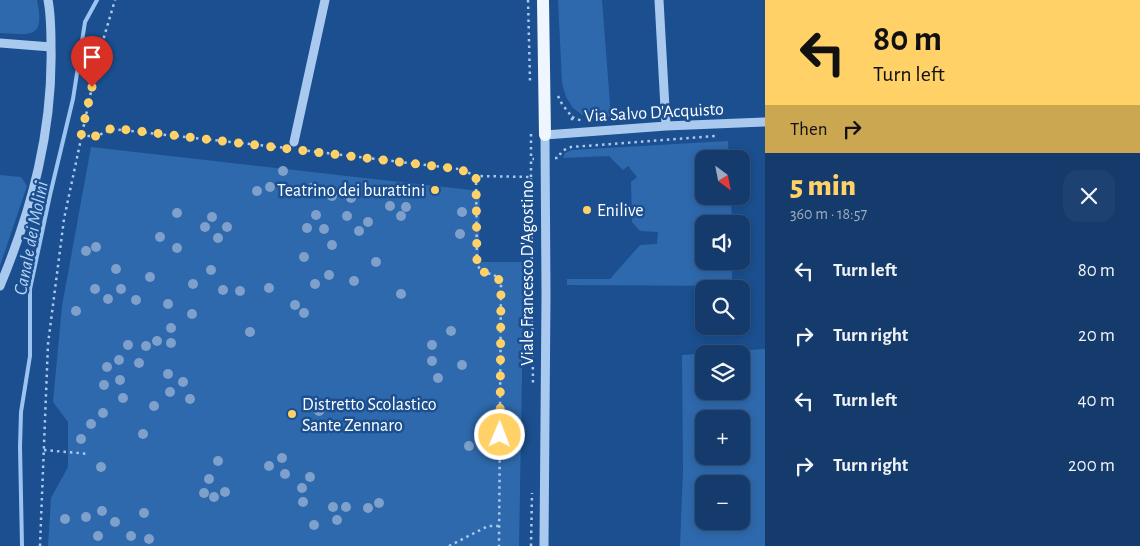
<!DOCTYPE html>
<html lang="en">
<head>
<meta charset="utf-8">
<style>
  :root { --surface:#143b6b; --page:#1d4271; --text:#f1f3f6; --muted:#9dadc1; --line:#33557e; --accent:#ffd166 }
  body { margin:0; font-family:"Alegreya Sans",sans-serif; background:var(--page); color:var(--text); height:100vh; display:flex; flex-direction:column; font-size:19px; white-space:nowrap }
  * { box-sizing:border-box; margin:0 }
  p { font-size:16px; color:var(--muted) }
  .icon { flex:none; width:28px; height:28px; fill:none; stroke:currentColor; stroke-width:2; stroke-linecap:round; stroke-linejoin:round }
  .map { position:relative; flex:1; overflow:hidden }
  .sheet { display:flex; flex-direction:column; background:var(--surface); width:375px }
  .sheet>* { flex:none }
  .banner { background:#ffd166; color:#111; overflow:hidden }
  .needle { width:32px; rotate:148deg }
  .tools { position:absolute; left:695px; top:150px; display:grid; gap:10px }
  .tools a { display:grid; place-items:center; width:55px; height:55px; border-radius:10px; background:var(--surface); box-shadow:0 2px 8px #0003,0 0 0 1px var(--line); font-size:25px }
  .pin { position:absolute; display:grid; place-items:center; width:42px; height:42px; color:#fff; margin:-51px -21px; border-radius:50% 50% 50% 0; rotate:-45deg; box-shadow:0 0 5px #0007 }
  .pin .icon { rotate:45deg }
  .me { position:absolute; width:55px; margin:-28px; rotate:1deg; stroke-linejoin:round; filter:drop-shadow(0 0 4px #0008) }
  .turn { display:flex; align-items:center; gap:18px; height:105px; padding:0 25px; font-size:22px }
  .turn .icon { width:65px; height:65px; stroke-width:2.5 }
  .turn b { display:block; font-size:35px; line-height:42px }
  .then { display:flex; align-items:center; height:48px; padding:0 25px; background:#0003; gap:10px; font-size:19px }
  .round { display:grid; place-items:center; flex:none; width:52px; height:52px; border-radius:15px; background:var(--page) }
  .overview { display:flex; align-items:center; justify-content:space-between; height:85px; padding:0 25px }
  h1 { font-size:30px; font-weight:800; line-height:38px; color:var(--accent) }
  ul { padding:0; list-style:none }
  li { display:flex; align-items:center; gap:15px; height:65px; padding:0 25px }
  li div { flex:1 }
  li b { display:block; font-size:19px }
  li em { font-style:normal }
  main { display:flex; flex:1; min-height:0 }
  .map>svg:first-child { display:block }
</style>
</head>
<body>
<main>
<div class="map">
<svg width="765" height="546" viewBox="0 0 765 546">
  <rect width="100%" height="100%" fill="#1b4f8f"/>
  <path fill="#2e69ad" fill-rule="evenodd" d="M0,0H37C45,39 32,35 0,33Z
    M558,0H602L611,116L592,119L581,114L573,108L566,97L562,83Z
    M728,141L729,159H704V196H731L732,224H704V261H732V286L567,285V279H610L640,245L657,244L658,232L640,231L632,222L631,182L637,177L628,166L623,170L609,156L563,158L565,153L572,150Z
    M91,147L480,191L479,262H524L519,546H48L51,498L68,467V422L53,402L62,306Z
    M0,175L21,177L27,186L0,266Z
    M765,349V546H680L683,470L682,355ZM704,354H741V391H704ZM704,419H741V456H704ZM704,484H741V521H704Z"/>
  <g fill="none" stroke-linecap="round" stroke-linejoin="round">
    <path stroke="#9cc4f0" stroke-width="4" d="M22,546L20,447L21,412L30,356V289L50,195L73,99L85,22L97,0"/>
    <path stroke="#a9c9ee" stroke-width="2.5" stroke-dasharray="2.5 4" stroke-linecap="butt" d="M528,0L530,81
      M558,96L562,104L572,117V123
      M572,117L582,121
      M531,134V158
      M81,136H97L112,129L286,148
      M301,150L459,169L476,176L531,177L533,385
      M555,158H558L562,151L571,147L716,136
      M476,176L477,265L483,273L493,274L501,281L499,546
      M531,177V159H534
      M44,450L89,454
      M40,546L48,344L64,219L99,54L115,0
      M449,546L488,526H499
      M531,546L532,493"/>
    <path stroke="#a9c9ee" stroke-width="9" d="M659,0L666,126
      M0,43L51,47
      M294,142L325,0
      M0,286C32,209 53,130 51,46C51,30 51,15 48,0
      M544,546L546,295L545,135L666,126L765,122"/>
    <path stroke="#f0f6ff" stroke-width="12" d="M543,0L545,135"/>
  </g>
  <g fill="#7ea0ca">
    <circle cx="283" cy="171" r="5"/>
    <circle cx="270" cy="187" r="5"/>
    <circle cx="312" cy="188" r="5"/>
    <circle cx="257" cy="191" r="5"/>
    <circle cx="332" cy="196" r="5"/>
    <circle cx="351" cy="198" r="5"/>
    <circle cx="390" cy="206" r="5"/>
    <circle cx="406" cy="207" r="5"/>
    <circle cx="462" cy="212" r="5"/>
    <circle cx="177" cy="213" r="5"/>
    <circle cx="316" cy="215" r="5"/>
    <circle cx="347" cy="216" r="5"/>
    <circle cx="401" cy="216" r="5"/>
    <circle cx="212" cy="217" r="5"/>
    <circle cx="368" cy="222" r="5"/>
    <circle cx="205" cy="227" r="5"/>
    <circle cx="227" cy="227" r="5"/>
    <circle cx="307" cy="228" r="5"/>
    <circle cx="324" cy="229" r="5"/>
    <circle cx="359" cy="231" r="5"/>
    <circle cx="460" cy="234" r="5"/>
    <circle cx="160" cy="237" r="5"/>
    <circle cx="218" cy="238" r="5"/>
    <circle cx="332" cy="245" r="5"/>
    <circle cx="96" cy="247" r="5"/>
    <circle cx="177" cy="248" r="5"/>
    <circle cx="86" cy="251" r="5"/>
    <circle cx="304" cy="257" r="5"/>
    <circle cx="376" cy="262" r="5"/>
    <circle cx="116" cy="269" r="5"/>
    <circle cx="211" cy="270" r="5"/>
    <circle cx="329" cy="275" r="5"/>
    <circle cx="150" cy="277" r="5"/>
    <circle cx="354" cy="281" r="5"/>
    <circle cx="193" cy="284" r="5"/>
    <circle cx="315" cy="284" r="5"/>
    <circle cx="269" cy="288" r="5"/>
    <circle cx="95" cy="289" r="5"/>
    <circle cx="121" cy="289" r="5"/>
    <circle cx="223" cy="290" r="5"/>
    <circle cx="240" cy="291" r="5"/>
    <circle cx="401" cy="294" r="5"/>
    <circle cx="108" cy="299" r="5"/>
    <circle cx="136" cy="300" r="5"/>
    <circle cx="168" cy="304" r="5"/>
    <circle cx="295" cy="305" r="5"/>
    <circle cx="76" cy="311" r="5"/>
    <circle cx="304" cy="313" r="5"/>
    <circle cx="192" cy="314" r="5"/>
    <circle cx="171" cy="328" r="5"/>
    <circle cx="451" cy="331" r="5"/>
    <circle cx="250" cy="332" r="5"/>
    <circle cx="157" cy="341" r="5"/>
    <circle cx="171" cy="343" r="5"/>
    <circle cx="128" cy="345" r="5"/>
    <circle cx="432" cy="345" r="5"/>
    <circle cx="146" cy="346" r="5"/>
    <circle cx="119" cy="360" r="5"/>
    <circle cx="432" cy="361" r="5"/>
    <circle cx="139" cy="363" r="5"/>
    <circle cx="462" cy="365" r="5"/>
    <circle cx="107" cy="367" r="5"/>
    <circle cx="168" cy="374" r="5"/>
    <circle cx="438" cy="378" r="5"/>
    <circle cx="120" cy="380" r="5"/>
    <circle cx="183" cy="382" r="5"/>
    <circle cx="104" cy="385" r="5"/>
    <circle cx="170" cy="392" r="5"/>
    <circle cx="123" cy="398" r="5"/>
    <circle cx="190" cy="399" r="5"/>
    <circle cx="154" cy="406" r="5"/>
    <circle cx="319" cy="411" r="5"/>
    <circle cx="103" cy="413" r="5"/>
    <circle cx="91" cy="424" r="5"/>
    <circle cx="387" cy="425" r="5"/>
    <circle cx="143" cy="434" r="5"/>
    <circle cx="81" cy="439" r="5"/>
    <circle cx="469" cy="446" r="5"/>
    <circle cx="282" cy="458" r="5"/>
    <circle cx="218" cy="461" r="5"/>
    <circle cx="269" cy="466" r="5"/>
    <circle cx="101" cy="467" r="5"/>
    <circle cx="285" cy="474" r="5"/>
    <circle cx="310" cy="477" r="5"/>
    <circle cx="209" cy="479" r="5"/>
    <circle cx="302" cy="488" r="5"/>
    <circle cx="225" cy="492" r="5"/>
    <circle cx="204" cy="493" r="5"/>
    <circle cx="214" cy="497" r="5"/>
    <circle cx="303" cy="502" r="5"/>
    <circle cx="379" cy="503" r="5"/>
    <circle cx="333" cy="507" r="5"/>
    <circle cx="346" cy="507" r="5"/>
    <circle cx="368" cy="508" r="5"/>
    <circle cx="102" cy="511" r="5"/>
    <circle cx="144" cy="513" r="5"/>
    <circle cx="86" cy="517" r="5"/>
    <circle cx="65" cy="519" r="5"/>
    <circle cx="337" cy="520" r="5"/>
    <circle cx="115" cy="522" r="5"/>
    <circle cx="314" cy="525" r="5"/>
    <circle cx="98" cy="536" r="5"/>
    <circle cx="131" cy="536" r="5"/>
    <circle cx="149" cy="539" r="5"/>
  </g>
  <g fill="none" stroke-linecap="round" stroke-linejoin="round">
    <path stroke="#ffd166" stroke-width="9" stroke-dasharray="0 16.2" d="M92,87L81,136H97L112,128L459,169L476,176L477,266C483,275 494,273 501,282L500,435"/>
  </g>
  <g fill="#ffd166" stroke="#1b4f8f" stroke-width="2">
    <circle cx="435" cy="190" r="5"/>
    <circle cx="587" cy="210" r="5"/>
    <circle cx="292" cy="414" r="5"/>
  </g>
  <g text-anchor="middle" stroke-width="5" stroke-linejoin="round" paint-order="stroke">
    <g font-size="18" fill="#fff" stroke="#1b4f8f">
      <text transform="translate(654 112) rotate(-3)" y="6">Via Salvo D'Acquisto</text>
      <text transform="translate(527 273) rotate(-90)" y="6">Viale Francesco D'Agostino</text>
    </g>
    <g font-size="18" fill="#fff" stroke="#1b4f8f" text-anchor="start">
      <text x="425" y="196" text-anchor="end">Teatrino dei burattini</text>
      <text x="597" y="216">Enilive</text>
      <text x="302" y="410">Distretto Scolastico<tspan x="302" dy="21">Sante Zennaro</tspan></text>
    </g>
    <g font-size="19" font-style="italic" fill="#b5d3f5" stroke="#1b4f8f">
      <text transform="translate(30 238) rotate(-79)" y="7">Canale dei Molini</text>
    </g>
  </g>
</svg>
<div class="tools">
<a><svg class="needle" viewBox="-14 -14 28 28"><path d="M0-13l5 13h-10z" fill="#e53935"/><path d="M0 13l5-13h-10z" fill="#9dadc1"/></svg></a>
<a><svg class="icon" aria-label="sound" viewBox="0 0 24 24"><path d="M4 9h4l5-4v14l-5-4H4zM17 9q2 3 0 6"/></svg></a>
<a><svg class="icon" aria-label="search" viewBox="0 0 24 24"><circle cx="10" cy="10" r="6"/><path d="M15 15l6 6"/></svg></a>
<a><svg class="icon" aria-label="layers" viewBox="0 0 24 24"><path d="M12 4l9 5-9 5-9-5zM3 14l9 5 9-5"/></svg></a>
<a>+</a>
<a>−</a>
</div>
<div class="pin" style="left:92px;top:87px;background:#d93025"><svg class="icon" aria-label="arrive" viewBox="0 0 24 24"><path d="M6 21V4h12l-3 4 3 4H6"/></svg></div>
<svg class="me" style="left:500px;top:435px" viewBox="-20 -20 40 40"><circle r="17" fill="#ffd166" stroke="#fff" stroke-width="3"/><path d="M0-11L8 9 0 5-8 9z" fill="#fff"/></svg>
</div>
<section class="sheet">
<div class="banner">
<div class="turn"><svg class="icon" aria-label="left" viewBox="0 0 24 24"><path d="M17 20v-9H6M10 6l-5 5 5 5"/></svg><div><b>80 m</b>Turn left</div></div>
<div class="then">Then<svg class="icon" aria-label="right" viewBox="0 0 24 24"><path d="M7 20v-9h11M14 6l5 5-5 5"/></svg></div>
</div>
<div class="overview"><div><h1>5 min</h1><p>360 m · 18:57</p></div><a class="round"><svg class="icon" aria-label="close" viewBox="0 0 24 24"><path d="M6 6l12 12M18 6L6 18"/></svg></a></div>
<ul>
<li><svg class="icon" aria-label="left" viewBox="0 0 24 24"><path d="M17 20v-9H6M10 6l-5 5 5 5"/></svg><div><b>Turn left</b></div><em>80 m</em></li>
<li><svg class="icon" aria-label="right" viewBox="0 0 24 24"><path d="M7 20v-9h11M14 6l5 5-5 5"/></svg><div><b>Turn right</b></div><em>20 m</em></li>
<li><svg class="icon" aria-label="left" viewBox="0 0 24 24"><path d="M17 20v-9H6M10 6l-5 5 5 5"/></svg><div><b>Turn left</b></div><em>40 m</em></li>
<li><svg class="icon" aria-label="right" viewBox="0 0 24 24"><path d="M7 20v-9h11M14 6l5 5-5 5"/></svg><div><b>Turn right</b></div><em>200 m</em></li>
</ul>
</section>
</main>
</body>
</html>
